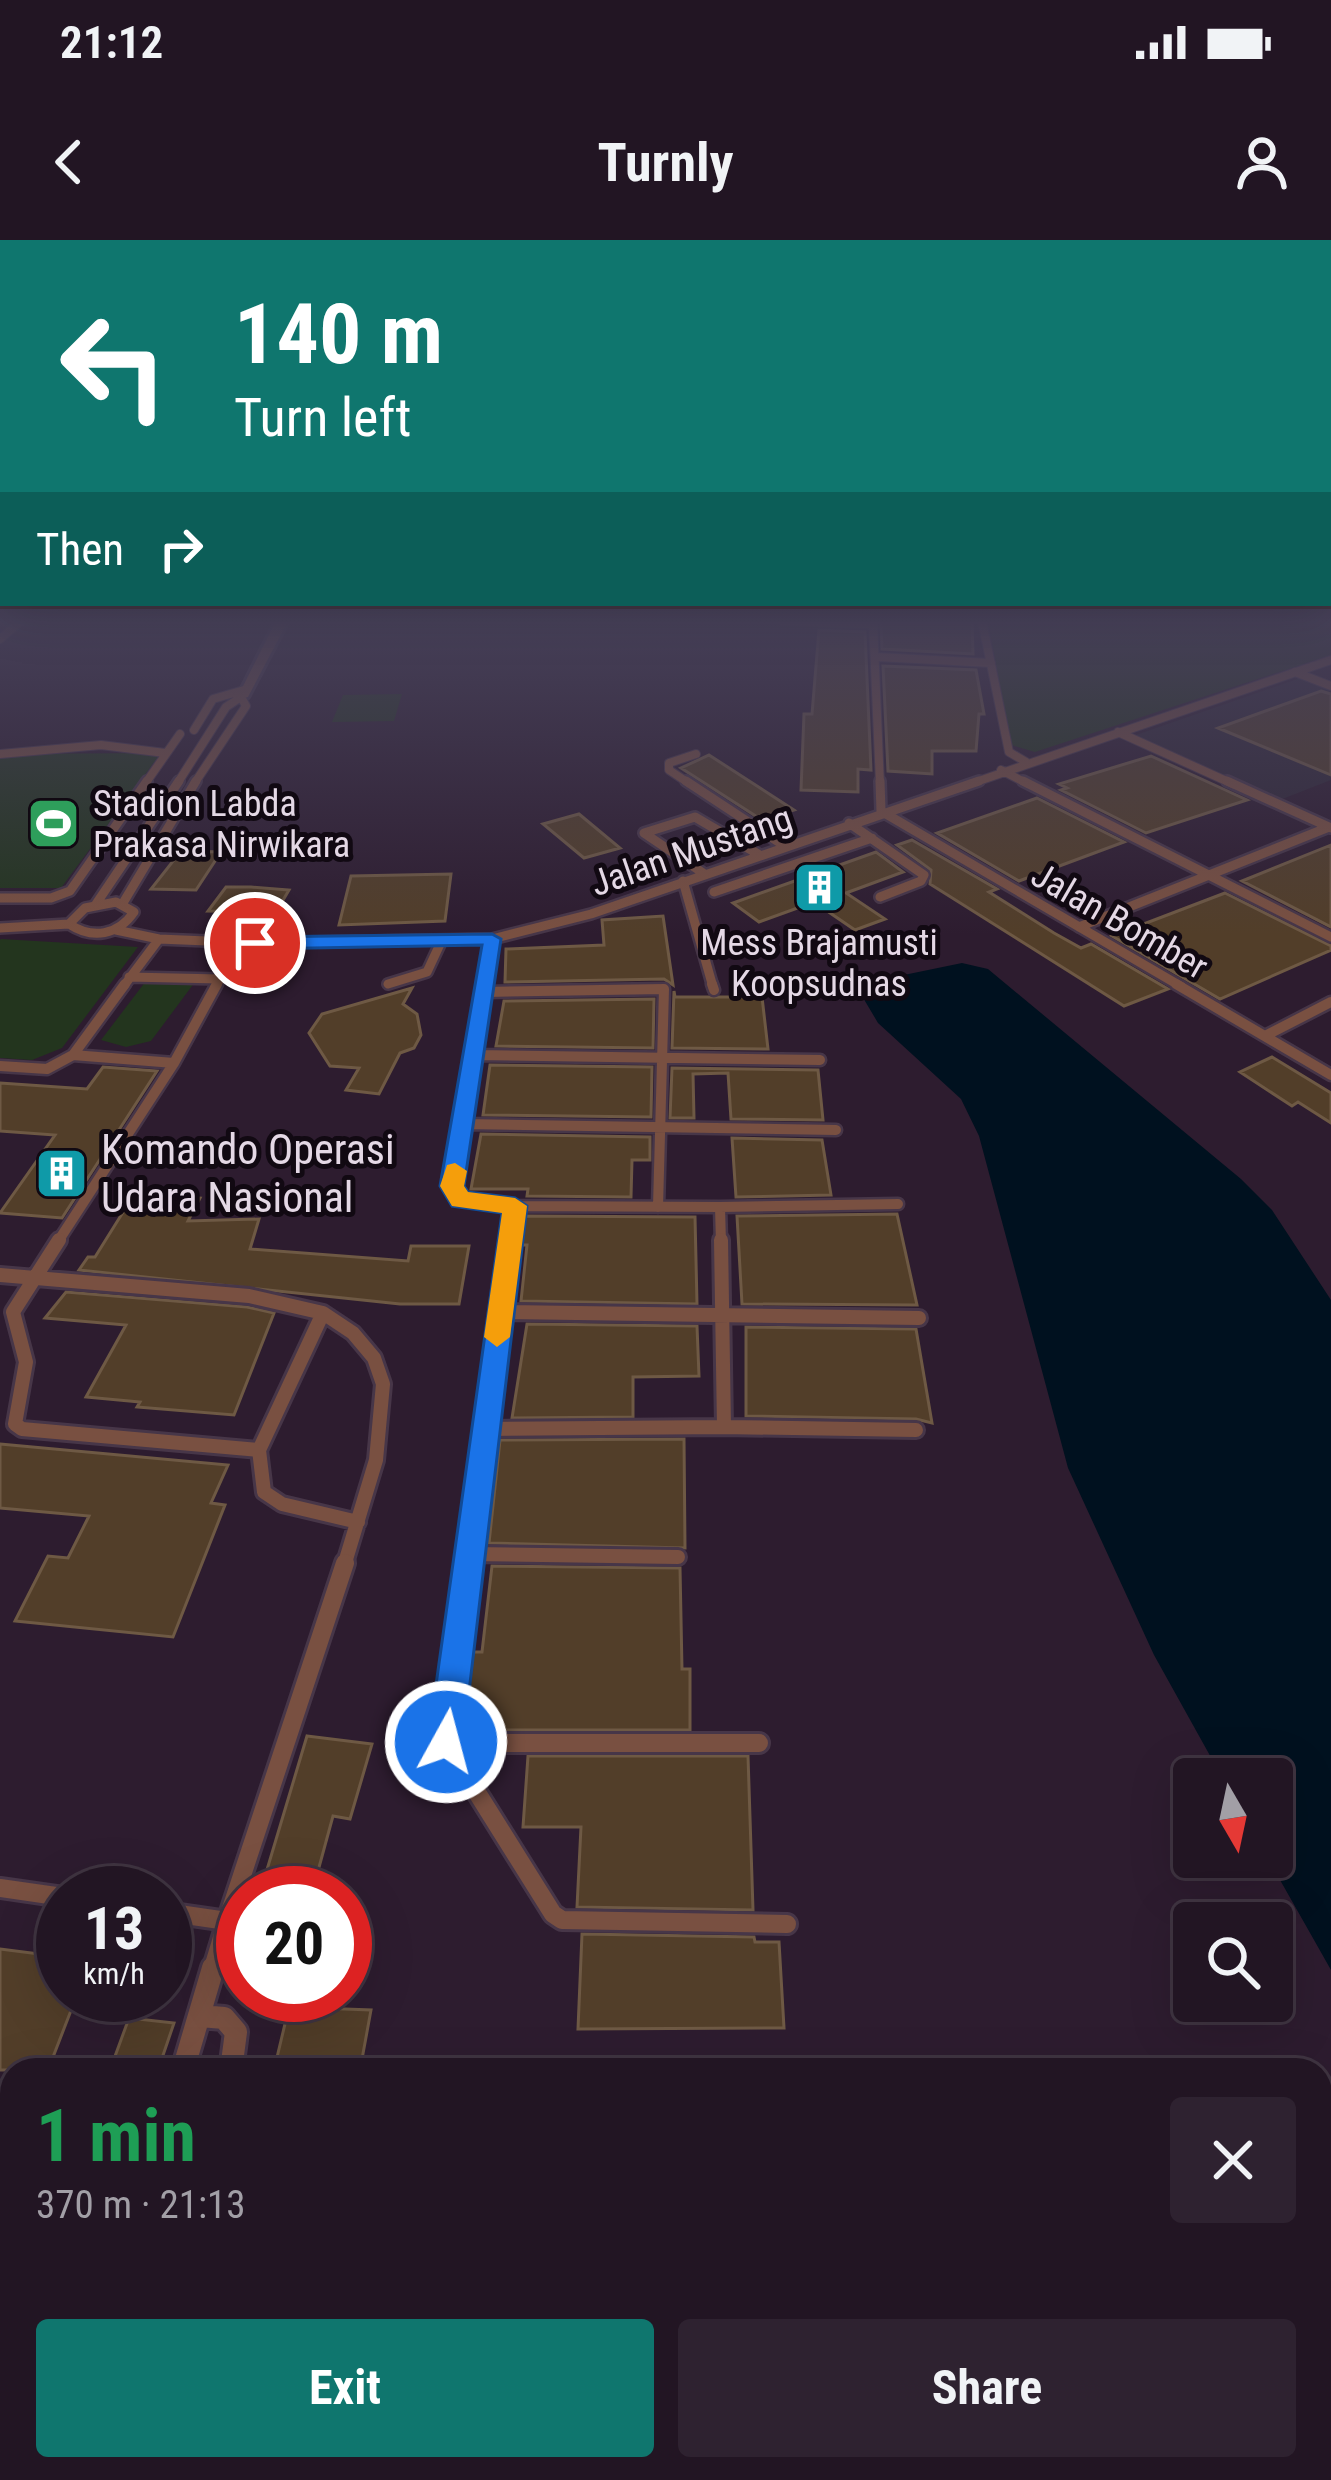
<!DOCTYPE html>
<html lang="en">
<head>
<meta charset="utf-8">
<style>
  :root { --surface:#221523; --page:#2e2230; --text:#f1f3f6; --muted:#a29fa6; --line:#3f3441; --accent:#0f766e }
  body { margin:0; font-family:"Roboto Condensed",sans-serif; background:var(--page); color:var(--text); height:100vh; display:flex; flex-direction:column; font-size:45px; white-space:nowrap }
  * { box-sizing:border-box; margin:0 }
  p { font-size:39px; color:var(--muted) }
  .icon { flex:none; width:66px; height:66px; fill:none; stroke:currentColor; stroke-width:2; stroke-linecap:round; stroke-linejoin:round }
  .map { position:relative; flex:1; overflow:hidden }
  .details { position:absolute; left:0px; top:1818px; width:1332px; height:423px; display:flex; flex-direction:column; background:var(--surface); border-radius:36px 36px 0 0; box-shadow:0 12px 48px #0002,0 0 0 3px var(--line) }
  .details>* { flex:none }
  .guide { position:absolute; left:0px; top:0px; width:1332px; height:366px; box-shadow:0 12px 48px #0002,0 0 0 3px var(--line); background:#0f766e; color:#fff; overflow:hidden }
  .needle { width:78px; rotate:171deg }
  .buttons { position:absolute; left:1173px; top:1518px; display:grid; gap:24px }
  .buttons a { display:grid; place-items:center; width:120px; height:120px; border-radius:12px; background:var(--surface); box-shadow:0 12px 48px #0002,0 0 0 3px var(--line); font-size:60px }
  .speed { position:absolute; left:36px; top:1626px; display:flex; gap:24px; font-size:60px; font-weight:700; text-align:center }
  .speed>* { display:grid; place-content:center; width:156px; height:156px; border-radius:50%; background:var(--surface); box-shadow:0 12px 48px #0002,0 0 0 3px var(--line); line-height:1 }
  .speed small { font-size:30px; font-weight:400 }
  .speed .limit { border:18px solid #d22; background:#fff; color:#111 }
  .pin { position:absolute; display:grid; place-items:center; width:102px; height:102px; color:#fff; margin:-51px; border:6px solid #fff; border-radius:50%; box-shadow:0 3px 12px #0007 }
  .me { position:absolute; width:132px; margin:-66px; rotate:7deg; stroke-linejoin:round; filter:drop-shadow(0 0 9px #0008) }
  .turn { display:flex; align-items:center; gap:42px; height:252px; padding:0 36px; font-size:54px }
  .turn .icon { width:156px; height:156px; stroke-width:2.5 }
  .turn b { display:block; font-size:84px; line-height:102px }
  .then { display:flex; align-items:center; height:114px; padding:0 36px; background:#0003; gap:24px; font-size:45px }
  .round { display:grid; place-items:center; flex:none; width:126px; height:126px; border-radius:12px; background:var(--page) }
  .summary { display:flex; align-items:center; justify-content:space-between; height:204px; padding:0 36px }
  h1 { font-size:72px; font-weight:700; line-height:90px; color:#1e9e55 }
  .cta { display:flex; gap:24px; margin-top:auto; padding:24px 36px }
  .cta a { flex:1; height:138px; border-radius:12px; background:var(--accent); color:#fff; font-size:48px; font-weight:700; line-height:138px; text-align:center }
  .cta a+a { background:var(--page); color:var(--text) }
  .status { display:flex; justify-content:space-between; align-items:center; height:84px; padding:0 60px; background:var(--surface); direction:ltr }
  .status svg { height:33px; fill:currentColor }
  header { display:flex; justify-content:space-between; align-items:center; height:156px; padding:0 36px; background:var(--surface); font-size:54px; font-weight:700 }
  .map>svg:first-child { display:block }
</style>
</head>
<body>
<div class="status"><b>21:12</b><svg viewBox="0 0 49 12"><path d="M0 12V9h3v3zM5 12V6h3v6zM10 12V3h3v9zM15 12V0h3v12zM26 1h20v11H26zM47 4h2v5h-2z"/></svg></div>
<header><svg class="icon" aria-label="back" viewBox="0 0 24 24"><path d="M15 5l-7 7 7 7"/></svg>Turnly<svg class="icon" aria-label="person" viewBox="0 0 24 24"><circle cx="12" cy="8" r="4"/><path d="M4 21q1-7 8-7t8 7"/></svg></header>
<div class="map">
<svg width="1331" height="2240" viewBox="0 0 1331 2240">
  <rect width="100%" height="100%" fill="#2d1c2f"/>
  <path fill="#2f2736" d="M1306,436L1331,445V540L1280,560L1133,496Z"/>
  <path fill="#23351e" d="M988,381L1331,382V415L1035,512L1011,505Z
    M402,454L394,481L332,482L343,455Z
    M161,513L61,648H0V519L5,514Z
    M0,700L1,699L138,707L62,808L32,820L0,818Z
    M152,733L195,742L151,801L126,807L101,800Z"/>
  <path fill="#00111f" d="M962,723L988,729L1241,939L1272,970L1331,1060V1730L1267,1617H1272V1539H1223L1154,1415L1068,1228L979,896L961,859L878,783L862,756L865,743Z"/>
  <path fill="#523e29" stroke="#6e5944" stroke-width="3" d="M881,381H972L973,414L882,409Z
    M819,390L865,392L871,530L858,529V552L801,550L804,474H812Z
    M883,426L976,430L984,474H979L976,511H932V534L888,531Z
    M1321,451L1331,454V535L1218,488Z
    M709,515L794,570L762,580L681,528Z
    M1151,516L1221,548L1247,560L1146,593L1061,550L1067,548L1059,544Z
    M1037,558L1124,602L1019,641L937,593Z
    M579,574L620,608L584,618L543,584Z
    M912,600L997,649L989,652L1054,693L1081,708L1091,704L1168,749L1124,766L930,644L931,630L897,605Z
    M1331,605V687L1242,641Z
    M181,611L221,612L196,650L151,649Z
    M876,612L903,632L846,653L885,679L855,690L814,662L759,682L733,663Z
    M451,634L445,681L339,685L351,636Z
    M226,647H251L289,650L276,672L208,671Z
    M1225,653L1331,706V710L1220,759L1112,696Z
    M663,676L673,745L664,739L505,742L506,709L604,705L602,680Z
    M412,748L403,764L417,774L421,795L414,808L400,813L379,854L346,850L359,828L330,826L309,793L322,774Z
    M674,751L675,757H762L768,809L672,808Z
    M654,759L653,808L496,806L504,761Z
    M1272,817L1331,853V883L1298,862L1292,866L1240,832Z
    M490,825L652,827L651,877L483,875Z
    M103,827L157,831L62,978L0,973L55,895L0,891V843L87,849Z
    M672,828L818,830L823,880L731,879L728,833L693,834L694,878H670Z
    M481,894L650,897V920H632L631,957L527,956L528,949H471Z
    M732,898L822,900L831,955L736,957Z
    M135,953L200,958L188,981L259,979L250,1009L408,1021L411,1006H469L459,1064H400L79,1030L88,1017H95Z
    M897,974L917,1065L742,1064L737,976Z
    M525,976L695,977L697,1064L521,1061L527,1005H522Z
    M66,1052L247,1067L274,1073L234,1175L137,1167L140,1162L86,1157L126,1085L45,1078Z
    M527,1084L697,1086L699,1136L633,1137V1177L512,1178Z
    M746,1087L916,1089L932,1183L916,1179L746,1176Z
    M684,1199L685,1308L489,1303L500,1200Z
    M0,1204L228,1225L211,1263L225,1265L173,1397L15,1381L48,1316L68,1318L89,1276L0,1268Z
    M492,1326L680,1328L682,1429H690V1490H464L473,1412H482Z
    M307,1496L372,1504L350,1579L333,1576L312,1653H260Z
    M528,1516H748L753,1670L577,1667L581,1587H523Z
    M582,1694L754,1697L755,1702H779L784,1788L578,1789Z
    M0,1709L63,1717V1755H77L48,1830H0Z
    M289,1767L371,1770L360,1830H274Z
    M129,1778L174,1783L158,1830H110Z"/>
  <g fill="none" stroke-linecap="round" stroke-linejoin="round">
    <defs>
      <path id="service-far5" d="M782,381L873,384
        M873,381L880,544
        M982,381L1009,512L1026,522
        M0,399L21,381
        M877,417L991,423
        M1295,432L1331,446
        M194,490L213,459L244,450
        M1118,492L1233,544
        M0,514L101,505L165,513
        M1001,530L1028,544
        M145,544L180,494
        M177,544L226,467L241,457
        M194,544L246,466L241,457
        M690,544L669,530V523L696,514
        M970,544L1331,420"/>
      <path id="service-far4" d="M686,541L783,605
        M880,541L881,571
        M1023,541L1331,697
        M1227,541L1331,588
        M881,571L1182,747
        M849,583L924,635L921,641L880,657
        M703,633L644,593L695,577L758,614
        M683,641L713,747
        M714,652L872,598
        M0,658H51L70,651L147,541
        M116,662L134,672C118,695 93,700 69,684L85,668Z
        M123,663L196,541
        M96,664L179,541
        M1079,687L1329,587
        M0,688L69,684
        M116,690L159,699L255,703L492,699L591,674L979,541
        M129,737L220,739L215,747
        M388,744L427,732L441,702
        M123,747L159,699
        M484,747L492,699"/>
      <path id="service-far3" d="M485,744L452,946L461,960L515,966L510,1003
        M712,744L714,750
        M1176,744L1331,835
        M485,752L664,749L658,967
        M1265,796L1331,762
        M73,815L125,744
        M476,815L820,820
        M0,826L47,829L73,815L174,823L217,744
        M464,884L836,890
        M515,966L720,967L721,1003
        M720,967L898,964
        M57,1003L174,823"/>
      <path id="service-far2" d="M59,1000L13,1072L26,1122L15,1184L22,1189L259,1210
        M0,1035L249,1056L323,1073L353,1093L374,1118L383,1144L376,1220L344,1326
        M501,1072L919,1078
        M323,1073L259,1210L264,1252L282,1264L358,1282
        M724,1187L916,1190
        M484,1189L724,1187L721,1000
        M468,1314L678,1317
        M469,1326L511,1000"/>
      <path id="service-far1" d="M469,1323L446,1503L553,1674L562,1680L787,1684
        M446,1503H759
        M0,1648L63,1657
        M165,1672L227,1681L345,1323
        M212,1731L227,1681"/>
      <path id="service" d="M200,1776L224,1778L236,1792L231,1830
        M183,1830L213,1728
        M55,2240L59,2229
        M123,2240L126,2229"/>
      <path id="minor" d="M276,381H288L248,457L236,460Z"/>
    </defs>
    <use href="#service-far5" stroke="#473648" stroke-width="10"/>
    <use href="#service-far4" stroke="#473648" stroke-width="14"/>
    <use href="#service-far3" stroke="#473648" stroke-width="15"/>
    <use href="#service-far2" stroke="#473648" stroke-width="20"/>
    <use href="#service-far1" stroke="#473648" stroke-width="24"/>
    <use href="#service" stroke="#473648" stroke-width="28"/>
    <use href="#minor" stroke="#473648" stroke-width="6"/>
    <use href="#service-far5" stroke="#795041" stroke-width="8"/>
    <use href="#service-far4" stroke="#795041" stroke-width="9"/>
    <use href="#service-far3" stroke="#795041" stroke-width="10"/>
    <use href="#service-far2" stroke="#795041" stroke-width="14"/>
    <use href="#service-far1" stroke="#795041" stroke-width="18"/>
    <use href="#service" stroke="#795041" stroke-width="22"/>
    <use href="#minor" fill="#795041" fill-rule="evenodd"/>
  </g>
  <linearGradient id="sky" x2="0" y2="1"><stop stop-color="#190f1a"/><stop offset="0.55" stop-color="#464058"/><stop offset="1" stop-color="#464058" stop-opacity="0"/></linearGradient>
  <rect width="1331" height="694" fill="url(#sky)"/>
  <path fill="#1a73e8" stroke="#114b97" stroke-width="3" d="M492,694L501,699L464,946L468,952L515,958L527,966L463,1502L458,1515L446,1520L433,1515L428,1502L502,973L452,966L440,946L482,705L255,709L245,703L255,697Z"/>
  <path fill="#f59e0b" d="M455,923L467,931L464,946L468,952L515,958L527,966L510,1097L497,1107L484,1097L502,973L452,966L440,946L447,925Z"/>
  <defs>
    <symbol id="stadium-square" viewBox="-11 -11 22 22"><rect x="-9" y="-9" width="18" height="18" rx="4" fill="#2e9e5b" stroke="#110912"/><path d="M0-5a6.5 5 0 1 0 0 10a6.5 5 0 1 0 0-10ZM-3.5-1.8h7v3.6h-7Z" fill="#fff"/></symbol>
    <symbol id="building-square" viewBox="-11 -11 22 22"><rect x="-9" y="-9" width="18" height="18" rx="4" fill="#0f9aa8" stroke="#110912"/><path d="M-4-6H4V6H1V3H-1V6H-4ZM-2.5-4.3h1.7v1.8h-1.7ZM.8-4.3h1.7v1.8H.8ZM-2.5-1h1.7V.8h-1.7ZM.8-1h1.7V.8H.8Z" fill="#fff"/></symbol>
  </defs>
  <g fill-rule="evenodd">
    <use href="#stadium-square" x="24" y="554" width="59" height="59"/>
    <use href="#building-square" x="790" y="618" width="59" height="59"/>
    <use href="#building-square" x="32" y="904" width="59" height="59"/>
  </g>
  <g text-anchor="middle" stroke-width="10" stroke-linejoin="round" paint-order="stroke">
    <g font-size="36" fill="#e4d8e5" stroke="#110912" text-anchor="start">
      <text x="93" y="576">Stadion Labda<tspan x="93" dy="41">Prakasa Nirwikara</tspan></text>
      <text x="819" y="715" text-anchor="middle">Mess Brajamusti<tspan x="819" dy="41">Koopsudnas</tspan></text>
    </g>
    <g font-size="36" fill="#e4d8e5" stroke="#110912">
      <text transform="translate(691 610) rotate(-19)" y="13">Jalan Mustang</text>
      <text transform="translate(1120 680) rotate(30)" y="13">Jalan Bomber</text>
    </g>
    <g font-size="42" fill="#e4d8e5" stroke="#110912" text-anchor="start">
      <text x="101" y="924">Komando Operasi<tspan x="101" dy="48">Udara Nasional</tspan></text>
    </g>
  </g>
</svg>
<div class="buttons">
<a><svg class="needle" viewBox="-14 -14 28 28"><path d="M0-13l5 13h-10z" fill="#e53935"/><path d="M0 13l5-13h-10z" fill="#a29fa6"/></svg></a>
<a><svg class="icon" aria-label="search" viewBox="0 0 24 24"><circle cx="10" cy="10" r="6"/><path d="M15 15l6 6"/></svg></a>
</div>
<div class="speed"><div>13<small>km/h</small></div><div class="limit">20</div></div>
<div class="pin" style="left:255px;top:703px;background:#d93025"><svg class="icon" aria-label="arrive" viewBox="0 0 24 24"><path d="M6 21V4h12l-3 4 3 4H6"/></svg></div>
<svg class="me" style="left:446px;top:1502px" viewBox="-20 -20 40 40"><circle r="17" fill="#1a73e8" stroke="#fff" stroke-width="3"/><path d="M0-11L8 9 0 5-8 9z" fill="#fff"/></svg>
<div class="guide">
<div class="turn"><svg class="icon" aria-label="left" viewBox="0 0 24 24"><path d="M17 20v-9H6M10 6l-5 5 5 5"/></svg><div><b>140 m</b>Turn left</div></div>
<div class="then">Then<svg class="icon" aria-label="right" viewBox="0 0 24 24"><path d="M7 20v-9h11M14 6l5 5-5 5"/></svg></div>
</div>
<section class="details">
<div class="summary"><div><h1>1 min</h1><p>370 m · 21:13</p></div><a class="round"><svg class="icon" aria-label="close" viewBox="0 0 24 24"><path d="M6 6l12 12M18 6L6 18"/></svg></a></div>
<div class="cta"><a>Exit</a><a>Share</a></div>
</section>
</div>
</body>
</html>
